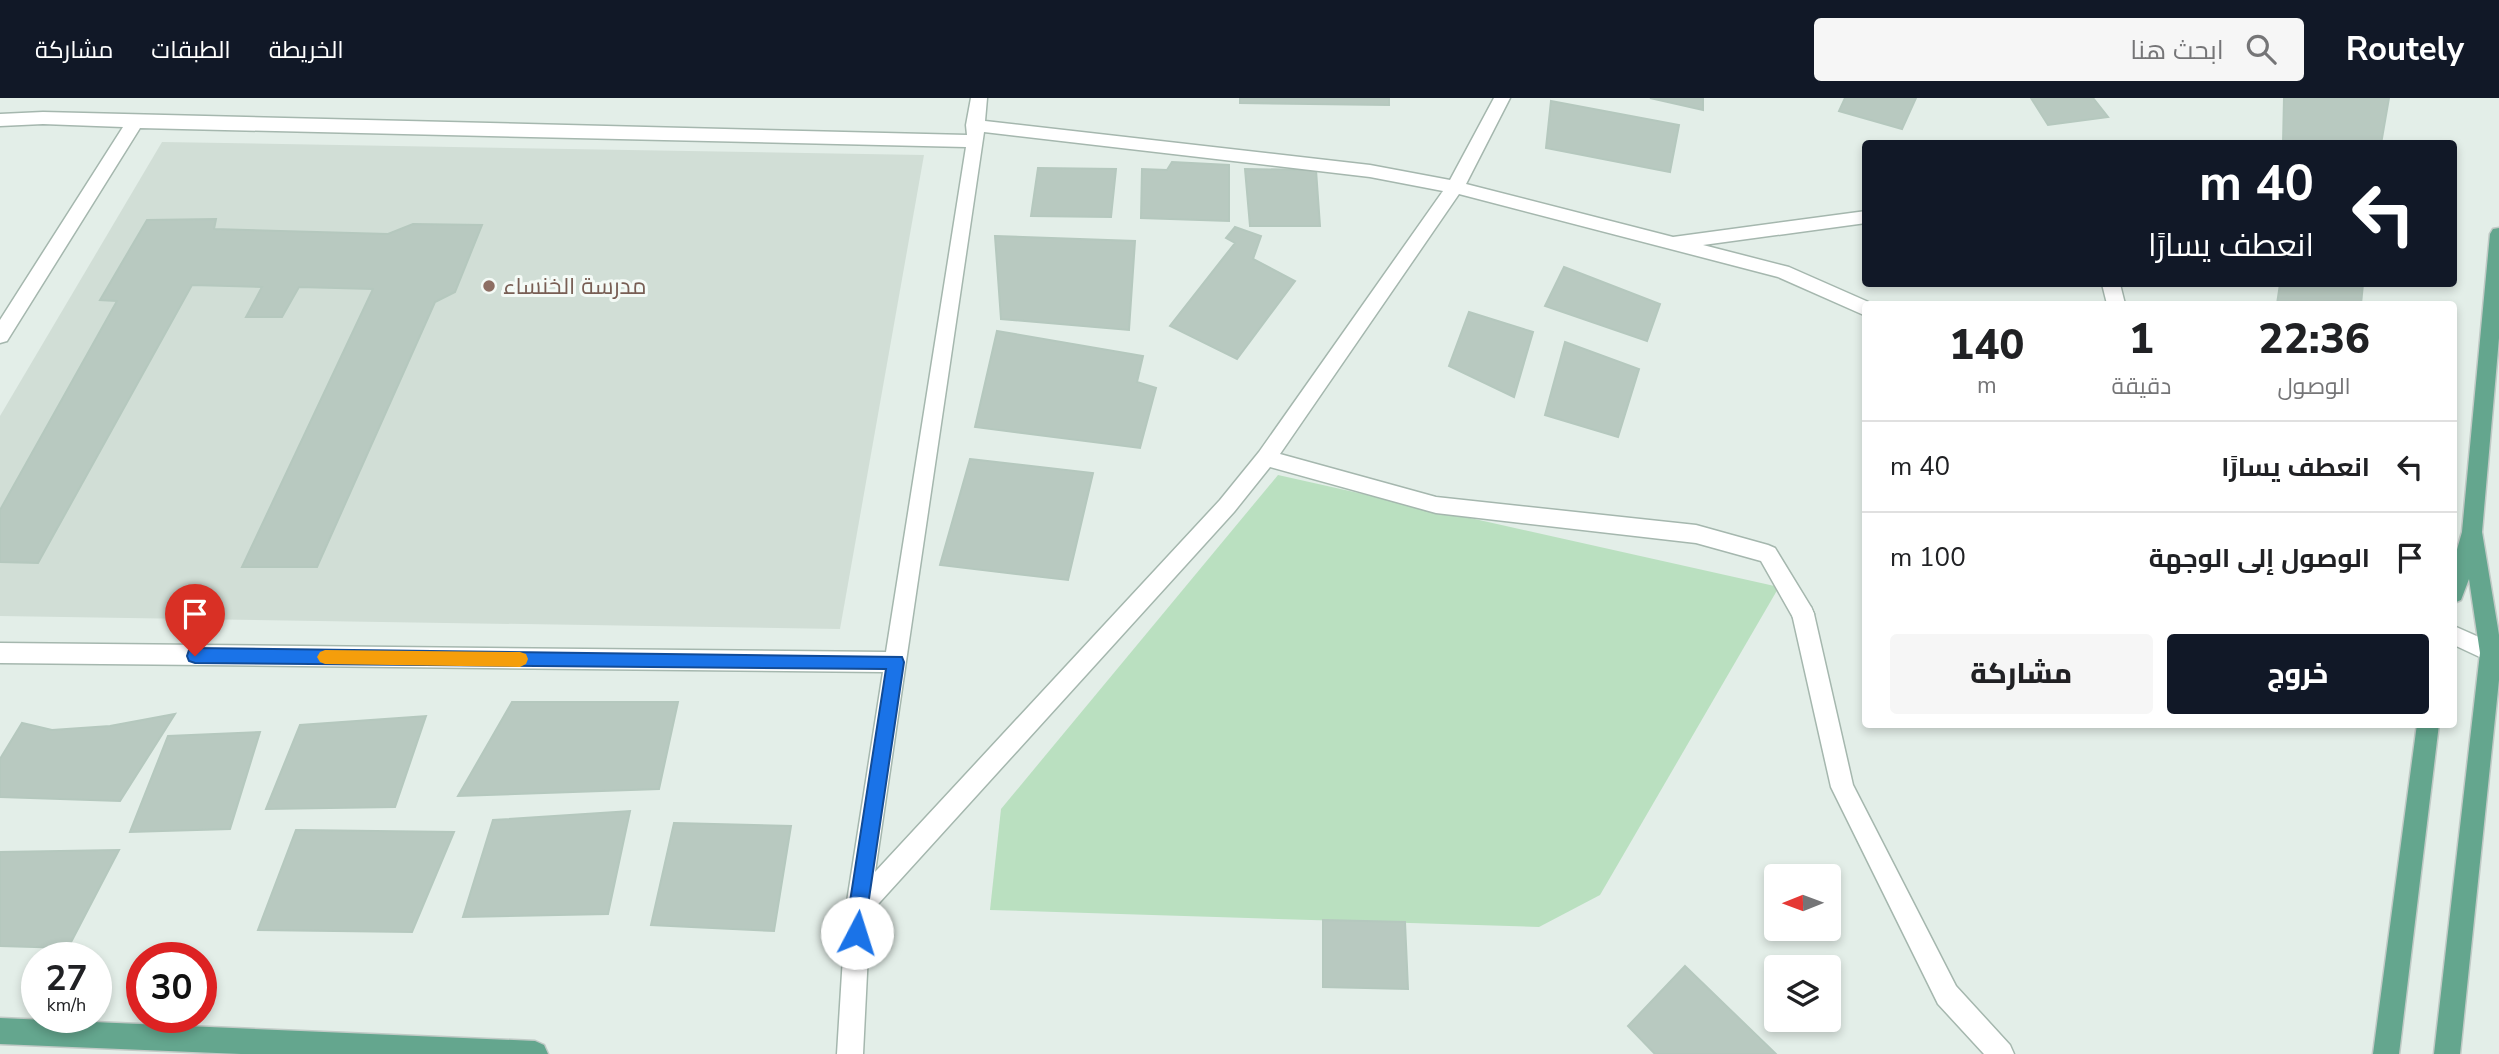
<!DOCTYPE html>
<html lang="ar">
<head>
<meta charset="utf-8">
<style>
  :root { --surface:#fff; --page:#f6f6f6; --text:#202124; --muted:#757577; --line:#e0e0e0; --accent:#111827 }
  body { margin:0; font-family:"Nunito Sans",Cairo,sans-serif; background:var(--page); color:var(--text); direction:rtl; height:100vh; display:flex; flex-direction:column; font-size:26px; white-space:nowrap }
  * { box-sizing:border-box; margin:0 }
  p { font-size:23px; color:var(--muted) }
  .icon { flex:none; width:38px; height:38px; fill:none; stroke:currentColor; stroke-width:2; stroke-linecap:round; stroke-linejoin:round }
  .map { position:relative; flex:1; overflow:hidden; direction:ltr }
  .drawer { position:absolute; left:1862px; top:203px; width:595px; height:427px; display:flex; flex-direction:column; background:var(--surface); border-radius:7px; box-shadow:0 4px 10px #0003; direction:rtl }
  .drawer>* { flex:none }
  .banner { position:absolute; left:1862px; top:42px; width:595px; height:147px; border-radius:7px; box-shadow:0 4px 10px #0003; direction:rtl; background:#111827; color:#fff; overflow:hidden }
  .needle { width:46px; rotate:269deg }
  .tools { position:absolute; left:1764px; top:766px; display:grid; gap:14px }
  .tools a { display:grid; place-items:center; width:77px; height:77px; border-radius:7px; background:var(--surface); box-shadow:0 4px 10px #0003; font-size:35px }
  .speed { position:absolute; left:21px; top:844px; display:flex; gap:14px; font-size:35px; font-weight:700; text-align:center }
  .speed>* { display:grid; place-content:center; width:91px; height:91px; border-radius:50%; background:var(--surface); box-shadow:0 4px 10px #0003; line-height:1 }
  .speed small { font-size:18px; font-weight:400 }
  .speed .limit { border:10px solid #d22; background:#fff; color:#111 }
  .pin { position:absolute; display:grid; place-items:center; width:60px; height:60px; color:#fff; margin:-72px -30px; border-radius:50% 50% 50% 0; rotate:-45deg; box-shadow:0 0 7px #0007 }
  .pin .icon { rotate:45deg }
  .me { position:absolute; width:77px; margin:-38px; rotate:5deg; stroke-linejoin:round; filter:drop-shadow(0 0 5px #0008) }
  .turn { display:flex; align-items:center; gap:24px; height:147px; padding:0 28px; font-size:32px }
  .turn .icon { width:91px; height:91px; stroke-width:2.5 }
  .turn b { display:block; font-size:49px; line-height:60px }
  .eta { display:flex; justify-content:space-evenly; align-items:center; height:119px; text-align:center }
  .eta b { font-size:42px; font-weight:800; line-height:49px }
  .primary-button { display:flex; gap:14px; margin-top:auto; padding:14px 28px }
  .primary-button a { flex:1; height:80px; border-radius:7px; background:var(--accent); color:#fff; font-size:28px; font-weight:800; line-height:80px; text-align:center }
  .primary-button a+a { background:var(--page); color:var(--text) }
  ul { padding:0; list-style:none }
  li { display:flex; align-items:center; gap:21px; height:91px; padding:0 28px; border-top:2px solid var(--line) }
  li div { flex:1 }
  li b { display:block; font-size:26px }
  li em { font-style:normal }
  header { display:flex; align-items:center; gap:42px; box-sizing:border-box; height:98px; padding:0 35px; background:var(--accent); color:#fff }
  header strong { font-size:33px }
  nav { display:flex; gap:38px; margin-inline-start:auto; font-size:24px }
  .search { width:490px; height:63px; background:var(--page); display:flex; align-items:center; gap:18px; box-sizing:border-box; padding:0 24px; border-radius:7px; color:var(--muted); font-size:26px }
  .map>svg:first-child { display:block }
</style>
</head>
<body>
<header>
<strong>Routely</strong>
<div class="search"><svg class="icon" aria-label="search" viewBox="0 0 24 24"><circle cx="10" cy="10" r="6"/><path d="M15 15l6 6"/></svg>ابحث هنا</div>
<nav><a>الخريطة</a><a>الطبقات</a><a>مشاركة</a></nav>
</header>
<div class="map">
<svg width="2499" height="956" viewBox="0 0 2499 956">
  <rect width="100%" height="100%" fill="#e3eee8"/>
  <path fill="#d1ded6" d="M162,44L924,57L840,531L0,518V318Z"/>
  <path fill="#bae0c0" d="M1278,377L1779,489L1600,797L1539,829L990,812L1001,711Z"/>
  <path fill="#b8c9c0" stroke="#b5c8be" stroke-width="2" d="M1240,0H1389V7L1240,5Z
    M1650,0H1703V12Z
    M1845,0H1916L1902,31L1839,13Z
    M2031,0H2093L2108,19L2048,27Z
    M2284,0H2389L2381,46H2283Z
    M1551,3L1679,27L1670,74L1546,50Z
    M1172,64L1229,67V123L1141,120L1142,71L1167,72Z
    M1038,70L1116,71L1111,119L1031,118Z
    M1245,71L1316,72L1320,128H1250Z
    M216,121L214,131L388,136L413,126L482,127L455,194L435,204L317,469H242L373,191L299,189L282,219H246L262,189L192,187L38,465L0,464V412L117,203L100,202L147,122Z
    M1235,129L1261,138L1253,161L1295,183L1237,261L1170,228L1235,145L1226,140Z
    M995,138L1135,143L1129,232L1001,221Z
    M1564,169L1660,206L1647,243L1545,208Z
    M2280,186H2363L2361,206H2277Z
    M1469,214L1533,234L1514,299L1449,268Z
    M997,233L1143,258L1137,284L1156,290L1140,350L975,329Z
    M1565,244L1639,271L1618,339L1545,317Z
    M970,361L1093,375L1068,482L940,467Z
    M512,604H678L659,691L458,698Z
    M175,616L120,703L0,699V661L22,625L52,632L110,628Z
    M426,618L395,709L266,711L300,627Z
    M260,634L230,731L130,734L168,638Z
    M630,713L608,816L463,819L493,722Z
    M674,725L791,728L774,833L651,827Z
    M296,732L454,734L412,834L258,832Z
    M119,752L68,850L0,848V754Z
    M1323,822L1405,824L1408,891L1323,889Z
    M1685,868L1776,956H1655L1628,928Z"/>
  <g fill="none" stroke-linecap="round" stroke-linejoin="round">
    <defs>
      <path id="service" d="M1803,507L1811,509L1814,516L1853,687L1956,888L2010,947L2014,956H1984L1938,906L1831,689L1792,516L1795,509Z"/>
      <path id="minor" d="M971,0H987L985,23L1370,67L1450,82L1494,0H1510L1466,86L1673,139L1866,113V125L1703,147L1789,169L1873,206H1866V218L1778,179L1459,96L1280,356L1436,399L1696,427L1768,447L1775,450L1811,509L1814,516L1811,523L1803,525L1795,523L1761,463L1696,445L1436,415L1270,369L1234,414L870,815L863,956H837L846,810L883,574L0,565V545L886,554L966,49L140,30L7,243L0,245V222L123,29L43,26L0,28V16L43,14L967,37L966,27ZM984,34L1370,79L1443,93L1259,354L1220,402L875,774Z
        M2102,186H2120L2125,206H2107Z
        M2454,528L2499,548V568L2454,547Z"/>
      <path id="primary" d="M2499,130V240L2482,434L2499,537V582L2460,956H2434L2480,555L2469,481L2461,502L2454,505V462L2462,434L2490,136L2493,131Z
        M2417,626H2439L2399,956H2373Z
        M0,920L535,943L544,947L548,956H241L0,946Z"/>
    </defs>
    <use href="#service" stroke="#a5b7ae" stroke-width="3"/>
    <use href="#minor" stroke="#a5b7ae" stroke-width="3"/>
    <use href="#primary" stroke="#c1cac6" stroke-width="3"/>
    <use href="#service" fill="#fff" fill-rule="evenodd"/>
    <use href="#minor" fill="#fff" fill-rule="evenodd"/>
    <use href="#primary" fill="#64a68e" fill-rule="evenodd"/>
  </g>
  <path fill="#1a73e8" stroke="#114b97" stroke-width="2" d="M195,550L902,559L904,564L863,841L857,844L850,841L847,835L849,810L886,571L195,565L189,563L187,558L189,552Z"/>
  <path fill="#f59e0b" d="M325,552L520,554L526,556L528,561L526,566L520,569L325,566L320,564L317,559L320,554Z"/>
  <circle fill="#8d6e63" stroke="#f4faf6" stroke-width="2.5" cx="489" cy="188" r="7"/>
  <g text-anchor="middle" stroke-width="6" stroke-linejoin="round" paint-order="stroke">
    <g font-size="23" fill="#785e54" stroke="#f4faf6" text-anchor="start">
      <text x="503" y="196">مدرسة الخنساء</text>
    </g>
  </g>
</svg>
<div class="tools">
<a><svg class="needle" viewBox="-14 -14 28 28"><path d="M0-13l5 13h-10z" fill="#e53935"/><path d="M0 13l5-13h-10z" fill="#757577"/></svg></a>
<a><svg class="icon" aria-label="layers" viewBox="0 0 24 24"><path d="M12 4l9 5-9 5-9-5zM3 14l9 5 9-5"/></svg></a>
</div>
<div class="speed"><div>27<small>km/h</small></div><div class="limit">30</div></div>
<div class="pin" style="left:195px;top:558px;background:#d93025"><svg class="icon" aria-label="arrive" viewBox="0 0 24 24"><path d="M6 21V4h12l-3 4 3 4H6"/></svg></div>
<svg class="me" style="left:857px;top:835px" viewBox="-20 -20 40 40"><circle r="19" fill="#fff"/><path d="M0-13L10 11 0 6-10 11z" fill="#1a73e8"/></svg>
<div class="banner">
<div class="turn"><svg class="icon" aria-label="left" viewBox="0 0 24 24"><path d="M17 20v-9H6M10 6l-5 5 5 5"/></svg><div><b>40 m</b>انعطف يسارًا</div></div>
</div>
<section class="drawer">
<div class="eta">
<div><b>22:36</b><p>الوصول</p></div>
<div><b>1</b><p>دقيقة</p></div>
<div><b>140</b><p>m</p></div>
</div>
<ul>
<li><svg class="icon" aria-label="left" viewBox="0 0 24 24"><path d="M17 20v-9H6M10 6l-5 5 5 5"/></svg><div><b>انعطف يسارًا</b></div><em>40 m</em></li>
<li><svg class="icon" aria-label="arrive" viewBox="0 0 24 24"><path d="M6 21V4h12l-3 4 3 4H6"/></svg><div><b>الوصول إلى الوجهة</b></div><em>100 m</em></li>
</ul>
<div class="primary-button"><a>خروج</a><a>مشاركة</a></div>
</section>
</div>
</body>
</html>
